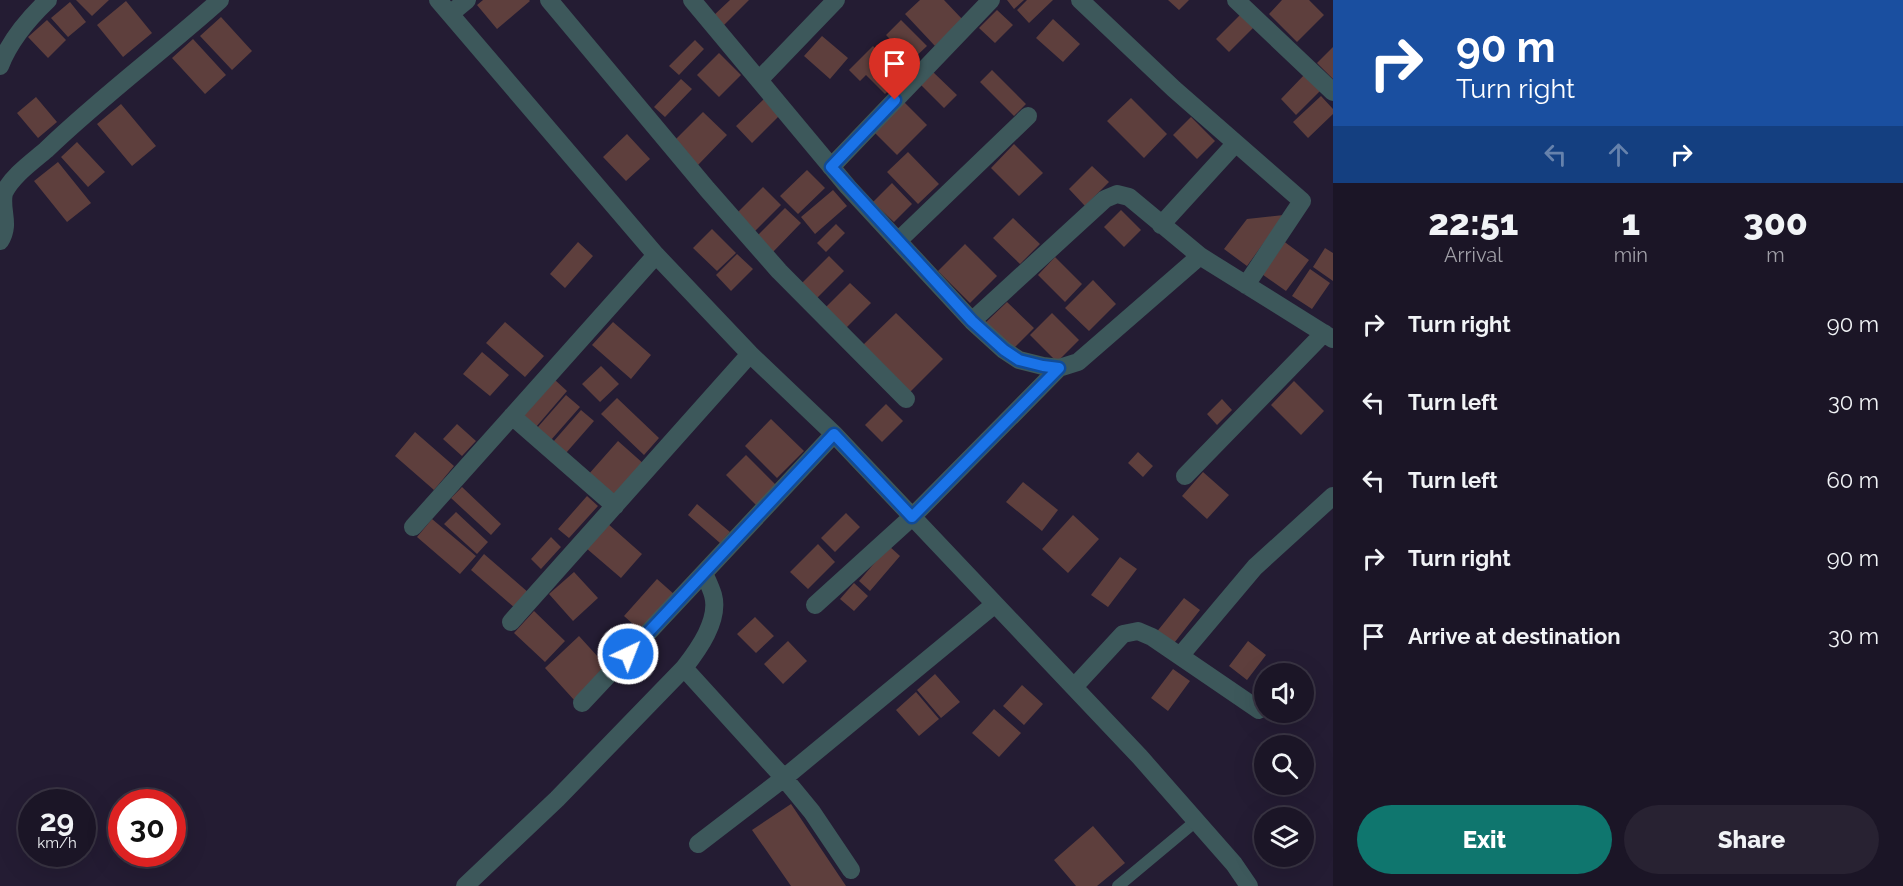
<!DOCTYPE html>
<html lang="en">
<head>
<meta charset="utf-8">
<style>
  :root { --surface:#1b1526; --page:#282232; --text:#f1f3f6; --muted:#a09fa7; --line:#393443; --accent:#0f766e }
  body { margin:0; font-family:Raleway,sans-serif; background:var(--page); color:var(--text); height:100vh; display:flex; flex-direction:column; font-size:22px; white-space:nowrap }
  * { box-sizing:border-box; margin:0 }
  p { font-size:20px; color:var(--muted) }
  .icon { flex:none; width:33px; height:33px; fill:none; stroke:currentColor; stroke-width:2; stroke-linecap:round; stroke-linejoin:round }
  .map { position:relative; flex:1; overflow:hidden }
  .details { display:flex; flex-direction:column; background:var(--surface); width:570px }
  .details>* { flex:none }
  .banner { background:#1a4fa0; color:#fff; overflow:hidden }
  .buttons { position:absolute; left:1254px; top:663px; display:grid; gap:12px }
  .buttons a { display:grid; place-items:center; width:60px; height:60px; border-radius:50%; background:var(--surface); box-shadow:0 6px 24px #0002,0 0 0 2px var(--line); font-size:30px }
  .speed { position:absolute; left:18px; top:789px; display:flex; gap:12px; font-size:30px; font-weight:700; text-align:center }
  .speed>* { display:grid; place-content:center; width:78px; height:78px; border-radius:50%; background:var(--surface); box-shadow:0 6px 24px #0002,0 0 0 2px var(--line); line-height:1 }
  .speed small { font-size:15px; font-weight:400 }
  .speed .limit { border:9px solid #d22; background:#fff; color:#111 }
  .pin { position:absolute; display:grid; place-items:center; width:51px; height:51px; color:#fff; margin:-62px -26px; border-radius:50% 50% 50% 0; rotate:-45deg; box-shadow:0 0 6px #0007 }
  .pin .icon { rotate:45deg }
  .me { position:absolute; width:66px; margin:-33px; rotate:43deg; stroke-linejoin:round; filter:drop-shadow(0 0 4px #0008) }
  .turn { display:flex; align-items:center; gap:21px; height:126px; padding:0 24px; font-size:27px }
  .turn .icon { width:78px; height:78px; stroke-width:2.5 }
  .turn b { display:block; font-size:42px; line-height:51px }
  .lanes { display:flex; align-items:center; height:57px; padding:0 24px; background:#0003; justify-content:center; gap:30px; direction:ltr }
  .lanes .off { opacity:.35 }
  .eta { display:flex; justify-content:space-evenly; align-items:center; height:102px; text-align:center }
  .eta b { font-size:36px; font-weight:800; line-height:42px }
  .action { display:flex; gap:12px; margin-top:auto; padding:12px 24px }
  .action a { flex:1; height:69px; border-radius:36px; background:var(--accent); color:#fff; font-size:24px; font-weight:800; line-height:69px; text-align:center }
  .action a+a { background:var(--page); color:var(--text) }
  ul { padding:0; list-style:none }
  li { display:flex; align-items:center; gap:18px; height:78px; padding:0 24px }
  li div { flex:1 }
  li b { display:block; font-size:22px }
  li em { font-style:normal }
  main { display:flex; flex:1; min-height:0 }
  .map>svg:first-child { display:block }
</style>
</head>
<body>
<main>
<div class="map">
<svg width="1333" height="886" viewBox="0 0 1333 886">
  <rect width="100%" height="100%" fill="#241c33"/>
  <path fill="#5e3f3d" d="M76,0H109L92,16Z
    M483,0H529L530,1L497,29L477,5Z
    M730,0H749L722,27L712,17Z
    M920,0H944L963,20L935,46L905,14Z
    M1007,0H1024L1014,9Z
    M1027,0H1053L1029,23L1017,10Z
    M1168,0H1189L1179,10Z
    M1282,0H1309L1324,15L1297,42L1269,14Z
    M126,1L152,33L123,57L97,25Z
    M70,2L86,22L68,37L51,18Z
    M997,10L1013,25L995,43L979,28Z
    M1243,12L1256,25L1229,52L1216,39Z
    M221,17L252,51L232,70L200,36Z
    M1053,19L1080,44L1063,62L1036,38Z
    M47,20L66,40L48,58L28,37Z
    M901,20L927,46L911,61L886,35Z
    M822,36L848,58L830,79L804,56Z
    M193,39L226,75L205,94L172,58Z
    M695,40L704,49L679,75L669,66Z
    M873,46L903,77L885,94L866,75L860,81L849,70Z
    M1333,47V79L1317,63Z
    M719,53L741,75L719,97L697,75Z
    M992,70L1026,104L1014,116L980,82Z
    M933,72L957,95L944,108L921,85Z
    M1306,73L1322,89L1296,115L1281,99Z
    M681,79L692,89L665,117L654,107Z
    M1321,96L1333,109V114L1308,138L1293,122Z
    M36,97L57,122L38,138L17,113Z
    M765,98L781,114L752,143L736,126Z
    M1131,98L1167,134L1144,158L1107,121Z
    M904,102L927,125L897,155L874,132Z
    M121,104L156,146L132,166L97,124Z
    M703,112L727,135L698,165L674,141Z
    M1191,117L1215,141L1197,159L1173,135Z
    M627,134L650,159L626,181L603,157Z
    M77,142L105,172L88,187L61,157Z
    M1014,144L1043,173L1019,196L991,168Z
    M908,152L939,184L918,204L887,172Z
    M58,162L91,203L67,222L34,181Z
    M1092,166L1109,182L1085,206L1069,189Z
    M807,170L825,188L798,214L780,196Z
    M892,183L912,204L894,222L873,202Z
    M763,187L781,205L751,235L733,217Z
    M833,190L847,206L815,234L801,217Z
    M785,208L801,223L772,253L756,237Z
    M1121,210L1141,230L1124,247L1104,227Z
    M1284,215L1247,266L1224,249L1247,219Z
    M1013,218L1040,244L1020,264L993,238Z
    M836,224L845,233L826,252L817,243Z
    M712,229L736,253L717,271L693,248Z
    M1282,240L1309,260L1286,291L1259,272Z
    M578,242L593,256L565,288L550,274Z
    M965,244L997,276L970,303L938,271Z
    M1325,248L1333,253V281L1313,267Z
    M737,254L753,269L731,291L716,275Z
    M829,256L844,271L816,299L801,284Z
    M1055,257L1082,284L1065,302L1038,275Z
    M1310,269L1330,283L1312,309L1292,296Z
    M1093,280L1116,304L1089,331L1065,308Z
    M850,283L871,303L844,330L823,310Z
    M1007,302L1034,328L1011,351L984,324Z
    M896,313L943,359L910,392L863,345Z
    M1052,313L1079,340L1057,362L1030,335Z
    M505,322L544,356L525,377L486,343Z
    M613,322L651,355L631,379L592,345Z
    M482,352L509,375L490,396L463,374Z
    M601,366L619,384L600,402L582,384Z
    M555,380L567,391L536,427L523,416Z
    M1294,381L1324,411L1301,435L1271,405Z
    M566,395L580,407L551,440L537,428Z
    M617,398L659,438L644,455L601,414Z
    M1222,399L1232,410L1217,425L1207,414Z
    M886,404L903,421L882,442L865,425Z
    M581,410L594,421L566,453L553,442Z
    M771,419L804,451L777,478L745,446Z
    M457,424L476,441L462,456L443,439Z
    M415,432L454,466L434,490L395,456Z
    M618,441L645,465L616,499L588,475Z
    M1138,452L1153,466L1143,477L1128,463Z
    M746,455L776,485L756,505L726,475Z
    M1203,472L1229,495L1207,519L1182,496Z
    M1023,482L1058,510L1042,531L1006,502Z
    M462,487L501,524L491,535L451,498Z
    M587,496L598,506L569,538L558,529Z
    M697,504L730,532L720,543L688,515Z
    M456,512L488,542L477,554L444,524Z
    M846,513L860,527L835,552L821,538Z
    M1073,515L1099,539L1068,573L1042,549Z
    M432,519L476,556L460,574L417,537Z
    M607,523L642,554L621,578L586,548Z
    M551,537L561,547L541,569L531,559Z
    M818,544L835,562L808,589L790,572Z
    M889,546L900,556L870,591L859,581Z
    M484,554L529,593L515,608L471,570Z
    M1120,557L1137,569L1108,607L1091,595Z
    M574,572L598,598L573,621L549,594Z
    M657,579L675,595L643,633L624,616Z
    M854,583L868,596L854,611L840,599Z
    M1184,598L1200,610L1171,647L1155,634Z
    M534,611L565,641L545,662L514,633Z
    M755,617L774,636L756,653L737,634Z
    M579,636L609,669L575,701L545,668Z
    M788,641L807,661L783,684L764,664Z
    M1248,641L1266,655L1247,680L1229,666Z
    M1173,669L1190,681L1168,711L1151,698Z
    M935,674L960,702L941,718L917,690Z
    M1022,685L1043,704L1024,725L1003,706Z
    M916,692L939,719L919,736L896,710Z
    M994,709L1021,733L999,757L972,733Z
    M791,804L846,886H791L752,830Z
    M1093,826L1125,863L1097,886H1076L1054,860Z"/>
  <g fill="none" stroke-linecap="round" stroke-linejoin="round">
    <path stroke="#3d585b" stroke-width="12" d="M1118,886L1196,821"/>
    <path stroke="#3d585b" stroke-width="18" d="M438,0L656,255L750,354L834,434L1140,757L1234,864L1249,886
      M549,0L707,189L779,271L906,399
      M692,0L848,187L972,321L1004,350L1019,360L1043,366L1059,368L1078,362L1200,256
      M1080,0L1174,89L1302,201L1246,285
      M1236,0L1333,92
      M450,14L467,0
      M0,66C10,40 29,18 48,0
      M760,79L836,0
      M831,167L991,0
      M1161,225L1235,144
      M0,241C11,224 0,210 4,193C12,176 32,162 46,150C101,97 163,51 220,0
      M898,241L1028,116
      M972,321L1105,199L1117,194L1129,197L1200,256L1333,339
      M512,416L615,506
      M1185,476L1324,333
      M413,527L656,255
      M815,605L912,517L1059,368
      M511,622L750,354
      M1180,656L1255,567L1333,496
      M684,668L784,778L812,812L851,870
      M1074,687L1123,634L1138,631L1152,637L1259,710
      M582,703L834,434
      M698,844L784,778L995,604
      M465,886L557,799L684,668C698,650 720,620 713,595C711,588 707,580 704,573"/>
  </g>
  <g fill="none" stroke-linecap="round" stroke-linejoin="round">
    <defs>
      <path id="route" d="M628,654L834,434L912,517L1059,368L1043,366L1019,360L1004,350L972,321L831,167L895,100"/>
    </defs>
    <use href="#route" stroke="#114b97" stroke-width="15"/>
    <use href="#route" stroke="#1a73e8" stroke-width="10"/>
  </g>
</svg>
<div class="buttons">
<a><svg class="icon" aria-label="sound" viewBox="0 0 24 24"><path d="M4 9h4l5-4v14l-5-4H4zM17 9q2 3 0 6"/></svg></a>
<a><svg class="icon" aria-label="search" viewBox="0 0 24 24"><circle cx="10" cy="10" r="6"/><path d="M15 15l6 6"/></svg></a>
<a><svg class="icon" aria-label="layers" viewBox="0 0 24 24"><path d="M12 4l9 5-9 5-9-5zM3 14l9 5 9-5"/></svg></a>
</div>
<div class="speed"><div>29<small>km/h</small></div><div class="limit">30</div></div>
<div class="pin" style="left:895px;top:100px;background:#d93025"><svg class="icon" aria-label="arrive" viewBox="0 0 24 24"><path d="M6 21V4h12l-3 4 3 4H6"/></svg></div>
<svg class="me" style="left:628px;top:654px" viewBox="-20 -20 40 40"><circle r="17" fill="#1a73e8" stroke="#fff" stroke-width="3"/><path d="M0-11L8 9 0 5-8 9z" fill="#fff"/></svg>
</div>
<section class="details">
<div class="banner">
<div class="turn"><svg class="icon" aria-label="right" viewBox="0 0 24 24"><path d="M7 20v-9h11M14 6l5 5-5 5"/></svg><div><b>90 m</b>Turn right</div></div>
<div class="lanes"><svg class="icon off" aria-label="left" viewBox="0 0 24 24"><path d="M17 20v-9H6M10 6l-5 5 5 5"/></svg><svg class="icon off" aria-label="ahead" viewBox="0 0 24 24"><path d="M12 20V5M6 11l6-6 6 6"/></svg><svg class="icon" aria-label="right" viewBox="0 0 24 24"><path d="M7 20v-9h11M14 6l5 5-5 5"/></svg></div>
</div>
<div class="eta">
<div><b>22:51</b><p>Arrival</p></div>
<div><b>1</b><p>min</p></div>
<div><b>300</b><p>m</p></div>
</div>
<ul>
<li><svg class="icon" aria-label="right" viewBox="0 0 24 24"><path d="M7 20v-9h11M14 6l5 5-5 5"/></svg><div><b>Turn right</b></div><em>90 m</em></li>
<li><svg class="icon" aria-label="left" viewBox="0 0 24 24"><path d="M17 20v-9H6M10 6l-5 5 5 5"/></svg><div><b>Turn left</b></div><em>30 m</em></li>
<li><svg class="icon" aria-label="left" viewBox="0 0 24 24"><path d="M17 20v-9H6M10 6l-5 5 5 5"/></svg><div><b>Turn left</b></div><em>60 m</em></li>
<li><svg class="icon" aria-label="right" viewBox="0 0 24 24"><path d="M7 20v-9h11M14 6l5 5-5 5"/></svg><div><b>Turn right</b></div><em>90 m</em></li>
<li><svg class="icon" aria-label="arrive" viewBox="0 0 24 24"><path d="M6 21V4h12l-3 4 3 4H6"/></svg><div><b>Arrive at destination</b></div><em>30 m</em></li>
</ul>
<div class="action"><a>Exit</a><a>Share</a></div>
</section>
</main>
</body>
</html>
